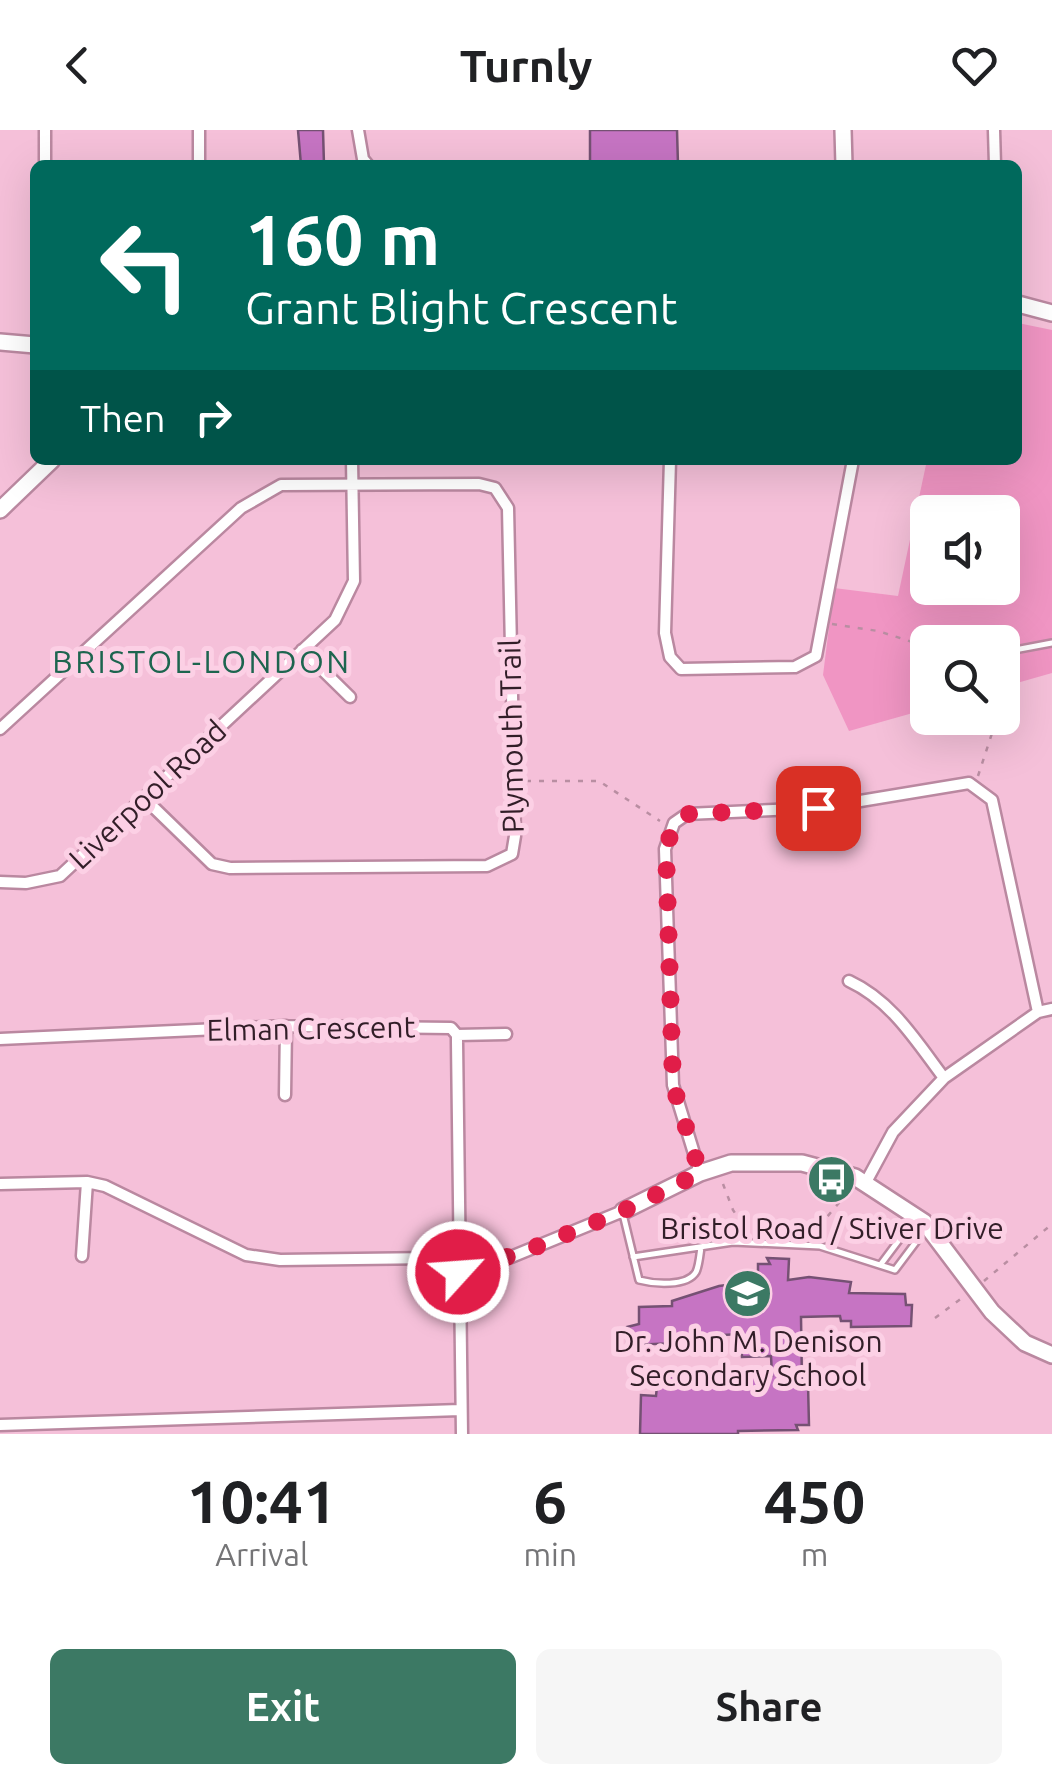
<!DOCTYPE html>
<html lang="en">
<head>
<meta charset="utf-8">
<style>
  :root { --surface:#fff; --page:#f6f6f6; --text:#202124; --muted:#757577; --accent:#3c7964 }
  body { margin:0; font-family:Ubuntu,sans-serif; background:var(--page); color:var(--text); height:100vh; display:flex; flex-direction:column; font-size:38px; white-space:nowrap }
  * { box-sizing:border-box; margin:0 }
  p { font-size:32px; color:var(--muted) }
  .icon { flex:none; width:55px; height:55px; fill:none; stroke:currentColor; stroke-width:2; stroke-linecap:round; stroke-linejoin:round }
  .map { position:relative; height:1304px; overflow:hidden }
  .panel { display:flex; flex-direction:column; background:var(--surface); flex:1 }
  .panel>* { flex:none }
  .hud { position:absolute; left:30px; top:30px; width:992px; height:305px; border-radius:15px; box-shadow:0 10px 40px #0002; background:#00695c; color:#fff; overflow:hidden }
  .buttons { position:absolute; left:910px; top:365px; display:grid; gap:20px }
  .buttons a { display:grid; place-items:center; width:110px; height:110px; border-radius:15px; background:var(--surface); box-shadow:0 10px 40px #0002; font-size:50px }
  .pin { position:absolute; display:grid; place-items:center; width:85px; height:85px; color:#fff; margin:-42px; border-radius:20px; box-shadow:0 5px 15px #0006 }
  .me { position:absolute; width:110px; margin:-55px; rotate:64deg; stroke-linejoin:round; filter:drop-shadow(0 0 8px #0008) }
  .turn { display:flex; align-items:center; gap:35px; height:210px; padding:0 50px; font-size:45px }
  .turn .icon { width:130px; height:130px; stroke-width:2.5 }
  .turn b { display:block; font-size:70px; line-height:85px }
  .then { display:flex; align-items:center; height:95px; padding:0 50px; background:#0003; gap:20px; font-size:38px }
  .eta { display:flex; justify-content:space-evenly; align-items:center; height:170px; text-align:center }
  .eta b { font-size:60px; font-weight:700; line-height:70px }
  .cta { display:flex; gap:20px; margin-top:auto; padding:20px 50px }
  .cta a { flex:1; height:115px; border-radius:15px; background:var(--accent); color:#fff; font-size:40px; font-weight:700; line-height:115px; text-align:center }
  .cta a+a { background:var(--page); color:var(--text) }
  header { display:flex; justify-content:space-between; align-items:center; height:130px; padding:0 50px; background:var(--surface); font-size:45px; font-weight:700 }
  .map>svg:first-child { display:block }
</style>
</head>
<body>
<header><svg class="icon" aria-label="back" viewBox="0 0 24 24"><path d="M15 5l-7 7 7 7"/></svg>Turnly<svg class="icon" aria-label="heart" viewBox="0 0 24 24"><path d="M12 20l-8-8c-3-5 5-10 8-4 3-6 11-1 8 4z"/></svg></header>
<div class="map">
<svg width="1052" height="1304" viewBox="0 0 1052 1304">
  <rect width="100%" height="100%" fill="#f5c0d9"/>
  <path fill="#f095c3" fill-rule="evenodd" d="M1018,193L1052,200V543L1003,557L1002,512H928L927,579L849,601L823,545L834,458L898,466L927,330H1018ZM928,382H1002V458H928Z"/>
  <path fill="#c674c3" stroke="#755173" stroke-width="2.5" d="M298,0H323L324,35H301Z
    M590,0H677L678,35H590Z
    M767,1128L789,1129L788,1150L809,1147L851,1152L849,1163L905,1164L906,1175H912L911,1196L851,1197V1191H841L840,1186L801,1187L802,1254H808L809,1295H796L798,1300L738,1301V1304H640L641,1265L656,1266L658,1246H772L771,1226L742,1227L741,1204L683,1207L682,1213L627,1215V1197L639,1194V1177L672,1176V1171L719,1156L758,1151V1134H770Z"/>
  <g fill="none" stroke-linecap="round" stroke-linejoin="round">
    <defs>
      <path id="lane" d="M735,35H744
        M1004,522L1052,513
        M623,1084L639,1150C654,1154 687,1157 696,1142C699,1136 700,1124 701,1117
        M633,1127L733,1112L820,1116L895,1140L919,1108L923,1095
        M881,1134L908,1098L921,1093"/>
      <path id="street" d="M45,0V35
        M199,0V35
        M358,0L363,29L368,35
        M994,0L995,35
        M670,330L665,503L670,527L681,539L795,537L816,526L853,330
        M302,520L350,567
        M0,599L241,378L281,355L479,354L495,358L508,378L515,706L512,724L487,736L230,738L212,734L144,668
        M0,752L26,753L60,746L335,490L354,451L352,330
        M849,851C892,871 916,911 944,948
        M457,905L506,904
        M0,909L286,896L451,898L457,905V912L462,1304
        M285,965L286,896
        M700,1043L673,955L665,719L674,693L687,684L818,678L969,653L992,670L1038,882
        M866,1052L893,1002L944,948L1038,882L1052,879
        M0,1054L87,1052L105,1056L246,1125L280,1130L511,1127L623,1081
        M82,1126L87,1052
        M0,1295L460,1280"/>
      <path id="secondary" d="M843,0L844,35
        M1018,174L1052,183
        M0,212L35,215
        M0,380L52,330
        M623,1081L700,1043L731,1033H802L855,1047L924,1092L992,1182L1025,1213L1052,1225"/>
    </defs>
    <use href="#lane" stroke="#ba88a0" stroke-width="10"/>
    <use href="#street" stroke="#ba88a0" stroke-width="15"/>
    <use href="#secondary" stroke="#ba88a0" stroke-width="20"/>
    <path stroke="#b98ea2" stroke-width="2.5" stroke-dasharray="5 8" stroke-linecap="butt" d="M832,494L878,501L928,517
      M1002,553L1006,554L1002,567
      M978,646L997,588
      M526,651H599L660,691
      M723,1054L733,1080L749,1104
      M811,1106L848,1062
      M984,1151L1052,1094
      M935,1188L962,1168"/>
    <use href="#lane" stroke="#fff" stroke-width="5"/>
    <use href="#street" stroke="#fff" stroke-width="10"/>
    <use href="#secondary" stroke="#fff" stroke-width="15"/>
  </g>
  <g fill="none" stroke-linecap="round" stroke-linejoin="round">
    <path stroke="#e11d48" stroke-width="18" stroke-dasharray="0 32.4" d="M458,1142V1126L511,1127L623,1081L700,1043L673,955L666,719C671,703 673,694 687,684L818,678"/>
  </g>
  <defs>
    <symbol id="bus-disc" viewBox="-11 -11 22 22"><circle r="9.5" fill="#3c7964" stroke="#fcd0e5"/><path d="M-5-6H5V4H4V6H2V4H-2V6H-4V4H-5ZM-3.5-4V0h7V-4ZM-3.5 1.2v1.5H-2V1.2ZM2 1.2v1.5H3.5V1.2Z" fill="#fff"/></symbol>
    <symbol id="school-disc" viewBox="-11 -11 22 22"><circle r="9.5" fill="#3c7964" stroke="#fcd0e5"/><path d="M0-5L7-2L0 1L-7-2ZM-4 1L0 2.5L4 1V4Q0 6-4 4Z" fill="#fff"/></symbol>
  </defs>
  <g fill-rule="evenodd">
    <use href="#bus-disc" x="804" y="1022" width="55" height="55"/>
    <use href="#school-disc" x="720" y="1136" width="55" height="55"/>
  </g>
  <g text-anchor="middle" stroke-width="10" stroke-linejoin="round" paint-order="stroke">
    <g font-size="30" fill="#321e28" stroke="#fcd0e5">
      <text transform="translate(512 606) rotate(-91)" y="10">Plymouth Trail</text>
      <text transform="translate(148 665) rotate(-43)" y="10">Liverpool Road</text>
      <text transform="translate(311 899) rotate(-1)" y="10">Elman Crescent</text>
    </g>
    <g font-size="30" fill="#321e28" stroke="#fcd0e5">
      <text x="832" y="1109">Bristol Road / Stiver Drive</text>
      <text x="748" y="1222">Dr. John M. Denison<tspan x="748" dy="34">Secondary School</tspan></text>
    </g>
    <g font-size="32" letter-spacing="2.5" fill="#1d654f" stroke="#fcd0e5">
      <text x="202" y="543">BRISTOL-LONDON</text>
    </g>
  </g>
</svg>
<div class="buttons">
<a><svg class="icon" aria-label="sound" viewBox="0 0 24 24"><path d="M4 9h4l5-4v14l-5-4H4zM17 9q2 3 0 6"/></svg></a>
<a><svg class="icon" aria-label="search" viewBox="0 0 24 24"><circle cx="10" cy="10" r="6"/><path d="M15 15l6 6"/></svg></a>
</div>
<div class="pin" style="left:818px;top:678px;background:#d93025"><svg class="icon" aria-label="arrive" viewBox="0 0 24 24"><path d="M6 21V4h12l-3 4 3 4H6"/></svg></div>
<svg class="me" style="left:458px;top:1142px" viewBox="-20 -20 40 40"><circle r="17" fill="#e11d48" stroke="#fff" stroke-width="3"/><path d="M0-11L8 9 0 5-8 9z" fill="#fff"/></svg>
<div class="hud">
<div class="turn"><svg class="icon" aria-label="left" viewBox="0 0 24 24"><path d="M17 20v-9H6M10 6l-5 5 5 5"/></svg><div><b>160 m</b>Grant Blight Crescent</div></div>
<div class="then">Then<svg class="icon" aria-label="right" viewBox="0 0 24 24"><path d="M7 20v-9h11M14 6l5 5-5 5"/></svg></div>
</div>
</div>
<section class="panel">
<div class="eta">
<div><b>10:41</b><p>Arrival</p></div>
<div><b>6</b><p>min</p></div>
<div><b>450</b><p>m</p></div>
</div>
<div class="cta"><a>Exit</a><a>Share</a></div>
</section>
</body>
</html>
